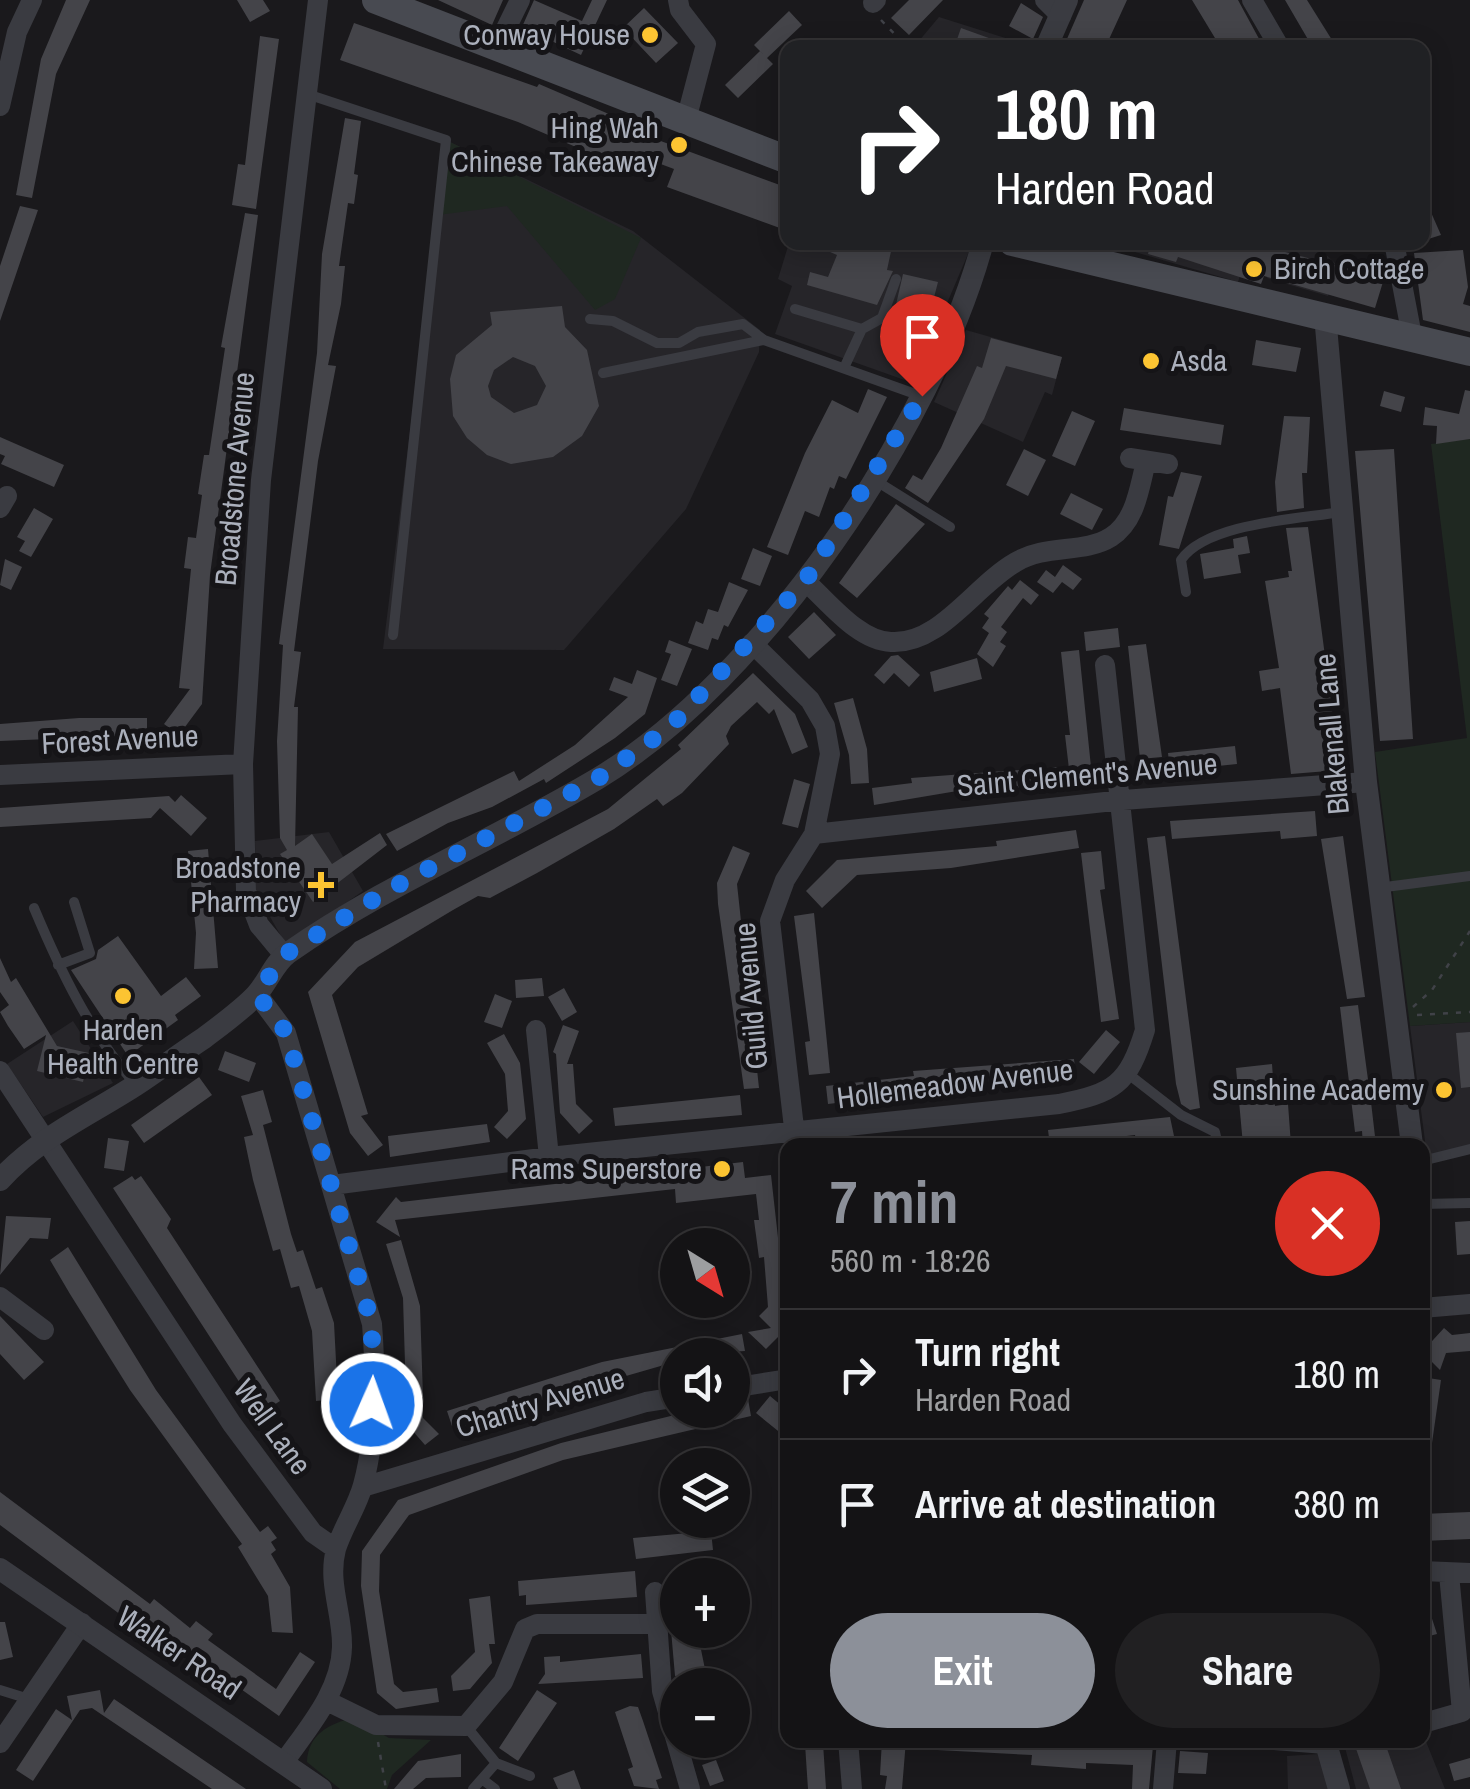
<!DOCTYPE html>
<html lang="en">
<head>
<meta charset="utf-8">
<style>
  :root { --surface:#141315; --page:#212022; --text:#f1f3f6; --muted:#9d9ea0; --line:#333234; --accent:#8c9099 }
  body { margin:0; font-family:"Archivo Narrow",sans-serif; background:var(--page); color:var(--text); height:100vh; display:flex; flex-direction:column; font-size:38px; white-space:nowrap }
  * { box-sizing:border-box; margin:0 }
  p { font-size:32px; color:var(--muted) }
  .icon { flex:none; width:55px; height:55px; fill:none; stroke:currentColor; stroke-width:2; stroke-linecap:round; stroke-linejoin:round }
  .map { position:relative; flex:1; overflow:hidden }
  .sheet { position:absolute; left:780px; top:1138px; width:650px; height:610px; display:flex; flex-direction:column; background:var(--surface); border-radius:20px; box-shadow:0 5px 25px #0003,0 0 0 2px var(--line) }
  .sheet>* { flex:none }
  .hud { position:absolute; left:780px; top:40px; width:650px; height:210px; border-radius:20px; box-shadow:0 5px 25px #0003,0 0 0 2px var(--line); background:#202124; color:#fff; overflow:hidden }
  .needle { width:65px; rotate:143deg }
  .buttons { position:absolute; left:660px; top:1228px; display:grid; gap:20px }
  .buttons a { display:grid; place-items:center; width:90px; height:90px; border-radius:50%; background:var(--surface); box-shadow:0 5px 25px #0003,0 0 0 2px var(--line); font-size:50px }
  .pin { position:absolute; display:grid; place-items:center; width:85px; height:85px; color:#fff; margin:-102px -42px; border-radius:50% 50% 50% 0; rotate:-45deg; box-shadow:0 0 10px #0007 }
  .pin .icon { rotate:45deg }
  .me { position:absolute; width:110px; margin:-55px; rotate:2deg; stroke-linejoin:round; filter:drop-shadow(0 0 8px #0008) }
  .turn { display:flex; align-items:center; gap:35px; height:210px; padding:0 50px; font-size:45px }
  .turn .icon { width:130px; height:130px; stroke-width:2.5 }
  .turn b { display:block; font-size:70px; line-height:85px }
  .round { display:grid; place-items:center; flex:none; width:105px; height:105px; border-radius:52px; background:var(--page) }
  .summary { display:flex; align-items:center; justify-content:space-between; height:170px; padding:0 50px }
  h1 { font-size:60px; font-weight:700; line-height:75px; color:var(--accent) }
  .primary-button { display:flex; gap:20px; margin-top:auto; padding:20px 50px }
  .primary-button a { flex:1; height:115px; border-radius:60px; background:var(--accent); color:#fff; font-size:40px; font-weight:700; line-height:115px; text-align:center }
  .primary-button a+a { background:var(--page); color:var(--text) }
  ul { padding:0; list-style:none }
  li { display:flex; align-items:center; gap:30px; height:130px; padding:0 50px; border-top:2px solid var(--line) }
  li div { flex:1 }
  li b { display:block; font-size:38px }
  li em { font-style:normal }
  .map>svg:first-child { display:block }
</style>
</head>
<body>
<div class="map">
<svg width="1470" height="1789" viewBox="0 0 1470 1789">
  <rect width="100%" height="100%" fill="#1a191c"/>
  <path fill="#262529" d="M939,17L1034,47L913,48Z
    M446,140L633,231L760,330L759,352L686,509L564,650L383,649Z
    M959,242L971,247L913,383L775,334L792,286L778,279L789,243Z
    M1104,243H1251L1238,282Z
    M1269,243H1314L1338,266L1328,296L1267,278L1275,245Z
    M966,330L1062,357L1052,395L1045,392L1023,442L934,402Z
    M329,832L363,891L286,945L256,892L255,841Z
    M73,1021L113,1083L43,1117L7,1064Z
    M1470,1022V1153L1427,1156L1410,1026Z
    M1423,1734L1445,1789H1356L1343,1740H1422Z
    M1318,1754L1330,1789H1288L1287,1756Z"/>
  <path fill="#1f2821" d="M446,140L641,238L615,299L595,310L507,206L438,215Z
    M1470,439V1022L1410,1026L1375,752L1467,738L1431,444Z
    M354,1718L389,1738L431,1740L392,1775L387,1789H340L307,1762C308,1735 329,1723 354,1718Z"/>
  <path fill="#444449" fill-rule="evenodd" d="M66,0H90L56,74L32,198L16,195L41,59Z
    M237,0H263L270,11L250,22Z
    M438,0H503L492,25Z
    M534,0L582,21L592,0H607L581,55L522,27Z
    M909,0H943L909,35L891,18Z
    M1084,0H1127L1105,48H1063Z
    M1192,0H1238L1264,48H1221Z
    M1285,0H1307L1337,48H1313Z
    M1021,3L1043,17L1033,39L1009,26Z
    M644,8L678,43L656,63L623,28Z
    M789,11L802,25L767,58L754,45Z
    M354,23L537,87L539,84L660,136L658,140L788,188V231L667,187L674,169L650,160L643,176L518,122L340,60Z
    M961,28L1011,46V48H954Z
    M260,36L279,39L256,209L232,205L238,164L245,165Z
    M760,51L773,64L738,98L725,85Z
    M345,118L361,121L354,174L358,175L354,204L348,203L339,266H345L341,304L328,365L336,366L318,461L294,651L301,652L294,707H298L295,846L312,834L332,864L380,833L387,845L313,902L280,854L287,850L280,838L277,741L283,645L279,644L317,353L322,254Z
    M1422,192L1441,235L1422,241Z
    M20,206L38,210L0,321V266Z
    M245,213L258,215L210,575L202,704L179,735L164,724L190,689L179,688L191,569L184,568L188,537L196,538L202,495L198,494L204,455H209L225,348L221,347Z
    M807,242H893L887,270L893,271L877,305L807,285L810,272L828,277L837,255Z
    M1151,242H1210L1231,249L1233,242H1247L1346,268L1349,258L1386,272L1375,308L1264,276L1261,284L1178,257L1176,262L1148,254Z
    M1463,250L1468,287L1463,304L1470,306V332L1423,320L1414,253Z
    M903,274L938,282L929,317L895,309Z
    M562,306L565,327L587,350L599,406L582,436L553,457L511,464L487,455L467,438L453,416L450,379L456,355L492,325L490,312ZM513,357L535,366L546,386L537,405L514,413L491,397L488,386L494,370Z
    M991,338L1062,357L1056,379L1006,366L984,419L928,503L905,488L913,475L922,480L941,448L977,366L982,368Z
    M1256,340L1301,348L1296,372L1252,365Z
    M868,389L887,397L846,479L839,476L834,489L830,487L819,517L805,511L788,555L767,547L805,453L832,400L858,413Z
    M1465,390L1470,391V439L1436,444L1437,426L1423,425L1425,407L1459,414Z
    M1384,391L1405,397L1401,412L1380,406Z
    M1124,408L1224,425L1221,445L1120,430Z
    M1072,411L1095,421L1075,466L1052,456Z
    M1284,416L1310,417L1307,473H1302L1304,508L1277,512L1275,482Z
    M0,437L64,465L54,487L1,464L5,456L0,454Z
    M1024,449L1046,460L1028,496L1006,485Z
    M1394,449L1413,739L1380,741L1355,451Z
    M1181,472L1202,476L1179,549L1159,545L1168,496L1173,497Z
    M1071,493L1103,509L1092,530L1060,514Z
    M896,504L925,524L857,598L839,583Z
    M34,508L53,519L31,557L19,551L25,541L17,537Z
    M1308,527L1340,770L1291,774L1280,688L1262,691L1259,671L1279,668L1265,581L1289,577L1288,571H1292L1286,528Z
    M1247,536L1250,553L1238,555L1241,573L1204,579L1200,554L1234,548L1233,539Z
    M753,548L772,556L760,586L741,579Z
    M5,559L22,567L11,590L0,585Z
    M1063,565L1082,579L1073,590L1062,582L1053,593L1037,582L1046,570L1055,577Z
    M1020,580L1039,595L1031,605L1023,598L1001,627L1007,632L1000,642L1006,646L993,667L977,654L989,633L982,628L989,618L984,614L1008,586L1012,590Z
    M729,582L748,590L728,627L724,625L718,640L712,638L708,650L688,643L696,621L703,624L708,609L718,612Z
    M814,612L836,635L809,659L788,637Z
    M1118,628L1120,647L1086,651L1084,632Z
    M669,640L692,649L677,686L661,680L671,654L665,652Z
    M1146,644L1162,757L1140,759L1128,646Z
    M1079,650L1091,767L1069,769L1065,735H1070L1061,652Z
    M898,655L920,675L909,687L894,673L884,684L874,675L891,656Z
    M977,658L982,679L934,692L930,672Z
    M637,670L657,678L645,714L615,738L546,783L544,779L492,807L448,823L397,851L386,834L514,771L519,781L575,745L628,697L609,690L614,677L632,684Z
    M753,673L795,714L808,747L792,754L774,709L769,714L757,702L731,726L726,736L729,744L682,793L663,806L657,799L614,829L537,873L490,898L478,896L453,910L358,967L332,995L368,1114L361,1116L383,1145L368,1156L350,1133L308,992L355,942L608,809L681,749L678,745Z
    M853,698L867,749L869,783L851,784L849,755L834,703Z
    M79,718H147V735L0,741V724Z
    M1235,746L1237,764L1170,771L1168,753Z
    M1059,767L1061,784L982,791L981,787L874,805L872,788L912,783L911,778Z
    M794,779L810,784L798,828L782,824Z
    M181,795L207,818L191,836L160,808L151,818L0,827V808L169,796L175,802Z
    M1315,811L1317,836L1281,839L1280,831L1172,839L1170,821Z
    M1076,830L1079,848L951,868L857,875L822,908L806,891L837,860L997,846L996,841Z
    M1165,836L1200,1108L1190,1110L1181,1104L1176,1084L1147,838Z
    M1343,836L1365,997L1347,999L1321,839Z
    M733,846L750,853L737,884L759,1088L744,1089L718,904L717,883Z
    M208,849L218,968L194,969L196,933L188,851Z
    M1101,851L1105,889L1100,890L1119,1019L1101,1022L1081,853Z
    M814,913L830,1073L809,1075L805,1042L810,1041L794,916Z
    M118,936L161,996L186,977L201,996L175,1015L178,1020L128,1056L71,970L96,959L98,950Z
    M0,958L11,982L16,978L57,1046L89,1053L83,1082L37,1071L46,1035L24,1049L8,1026L0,1012L9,1005L0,992Z
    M542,978L544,996L516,998L515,980Z
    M564,988L577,1012L562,1021L548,997Z
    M495,994L512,1001L502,1028L484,1022Z
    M1358,1005L1371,1102L1376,1145H1363L1362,1131L1355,1132L1340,1007Z
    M563,1025L579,1031L567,1064H573L576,1104L593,1121L579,1134L560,1113L556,1054L553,1052Z
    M1106,1030L1120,1042L1094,1074L1079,1062Z
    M1470,1032V1087L1461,1088L1456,1033Z
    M504,1034L520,1063L526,1119L507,1139L494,1127L508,1111L505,1074L487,1043Z
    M225,1051L256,1063L249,1082L218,1070Z
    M1074,1059L1076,1078L910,1090L911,1094L828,1104L826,1086L914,1076L913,1071Z
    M1272,1064L1275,1106L1288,1104L1291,1145H1243L1236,1068Z
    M199,1077L212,1095L144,1143L131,1125Z
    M263,1090L272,1122L263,1125L291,1234L297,1252L303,1250L316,1289L322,1287L334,1323L338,1399L316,1401L312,1331L299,1286L291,1288L280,1249L273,1251L253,1180L244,1137L253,1135L241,1096Z
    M740,1095L742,1115L615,1126L613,1108Z
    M1170,1117L1174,1136L1157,1138L1158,1145H1145L1144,1140L1136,1141L1135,1135L1050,1145L1048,1130Z
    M487,1124L490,1142L390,1157L388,1136Z
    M108,1138L129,1141L124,1171L104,1168Z
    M743,1162L745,1178L771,1175L788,1327L766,1349L748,1332L771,1328L759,1316L768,1307L764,1257L759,1258L754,1220H759L756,1194L676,1203L675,1189L395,1220L400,1237L376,1222L396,1197L401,1202Z
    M132,1176L135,1180L141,1176L171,1219L167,1228L280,1401L260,1414L113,1188Z
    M6,1216L51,1218L48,1239L30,1238L0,1275Z
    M1470,1221V1254L1457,1255L1455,1222Z
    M401,1240L420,1306L423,1397H406L403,1298L386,1244Z
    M68,1247L156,1390L260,1532L268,1526L277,1538L271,1542L276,1550L271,1554L290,1587L293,1633L272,1632L268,1596L238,1547L242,1544L130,1390L70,1294L50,1260Z
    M0,1316L44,1362L24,1380L0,1354Z
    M1444,1328L1452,1335L1470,1333V1351L1446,1353L1440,1370L1422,1352Z
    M742,1334L745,1351L678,1355V1361L452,1426L447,1411L602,1362Z
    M1422,1377L1441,1380L1430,1457L1422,1456Z
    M770,1396L788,1411V1439L756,1413Z
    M748,1399L751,1416L563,1460L409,1515L380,1555L379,1591L391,1665L394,1684L403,1692L437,1688L439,1702L396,1709L377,1693L361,1586L362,1551L398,1500L561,1443L695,1410H734L733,1402Z
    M423,1405V1418L439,1434L425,1445L404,1421Z
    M0,1492L150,1604L154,1599L190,1628L196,1621L213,1634L208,1640L276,1689L300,1652L315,1662L279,1716L127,1608L121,1615L0,1525Z
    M1470,1512V1539L1422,1541V1514Z
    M711,1531L713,1550L636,1559L633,1538Z
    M635,1571L637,1597L526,1605V1595L519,1596L518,1581Z
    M490,1596L495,1644H489L492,1663L470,1689L453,1691L451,1676L475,1652L469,1599Z
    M1425,1597L1437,1634L1422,1638V1598Z
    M0,1622H5L13,1657L0,1660Z
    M671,1630H697L706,1674L675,1676Z
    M641,1654L643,1678L538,1684L545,1674L544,1657L560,1656V1662Z
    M100,1690L104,1713L114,1699L246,1789H212L92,1708L80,1710L33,1781L16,1770L56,1709L72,1720L67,1696Z
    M537,1690L557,1703L518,1761L499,1748Z
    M630,1706L638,1707L643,1721L662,1778L656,1780L659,1789L634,1786L628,1769L633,1767L615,1712Z
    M882,1740H906L902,1789H885L887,1776L880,1775Z
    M918,1740H1023L1099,1748L1153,1746L1149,1789H1132L1133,1765L1086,1763V1769L1031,1765L1032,1755L918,1749Z
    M1353,1740H1384L1401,1789H1370Z
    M823,1743L826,1789H808L805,1744Z
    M1180,1751L1208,1753L1206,1774L1178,1773Z
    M461,1754V1777L426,1778L413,1789H394L418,1761Z
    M1470,1758V1777L1454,1781L1449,1764Z
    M716,1760L724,1781L710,1786L702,1765Z
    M574,1770L581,1789H558L553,1778Z"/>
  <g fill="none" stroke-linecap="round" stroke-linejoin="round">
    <path stroke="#404248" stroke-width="2.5" stroke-dasharray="5 8" stroke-linecap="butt" d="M881,20L908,48
      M1413,1007L1432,990L1470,931
      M1417,1015L1470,1012
      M378,1742L386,1789"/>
    <path stroke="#3a3b41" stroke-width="10" d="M307,94L446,140L393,635
      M795,309L862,329L844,368
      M590,319L613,321L657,343H679L698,332L743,324L764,340L921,396
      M862,329L882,318L896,279
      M603,373L764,340
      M873,479L950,527
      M1186,592L1181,560C1206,523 1299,519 1341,512
      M1378,888L1470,876
      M34,908C61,972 89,1031 135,1084
      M58,965L90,953L74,902
      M1127,1073L1181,1115L1215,1132L1218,1145
      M1422,1161L1470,1149
      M1422,1204L1470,1203
      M0,1690L29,1699
      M466,1726L496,1763L473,1789
      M496,1763L530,1776
      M482,1779L495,1789"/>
    <path stroke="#3a3b41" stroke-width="20" d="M678,0L680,10L706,44L686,120
      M1045,0L1061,16
      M1252,0L1280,48
      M873,3L876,0
      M498,45L520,0
      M0,106L17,32L32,0
      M1394,242L1412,336
      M1130,458L1168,464
      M0,508L7,496
      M805,581C828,601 858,641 891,642C940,645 974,586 1016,562C1046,544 1084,554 1111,537C1136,521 1139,488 1146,462
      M752,643L810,700L825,726L830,754L814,834L785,880L770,921L796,1145
      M0,775L243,764
      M814,834L1123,800L1366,782
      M284,955L259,925L246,891L243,764L261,480L318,0
      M257,994L286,1033L372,1324C376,1376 377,1434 363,1485C357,1507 343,1527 336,1549C327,1583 343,1614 342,1647C341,1691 308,1728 284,1762
      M536,1030L549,1157
      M0,1071L232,1424L313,1533L336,1549
      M332,1185L549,1157L1059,1104C1114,1093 1128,1085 1145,1030L1105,665
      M0,1297L44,1330
      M1422,1308L1470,1304
      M732,1388L788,1379
      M363,1487L646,1402L678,1397
      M1422,1571L1470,1573
      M655,1592L662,1691L690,1789
      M327,1701L376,1725L466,1726L503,1682L525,1629L537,1624H655
      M1427,1722L1462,1712L1449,1574
      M848,1740L852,1789
      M1274,1740L1325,1744
      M0,1743L82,1623
      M1163,1789L1167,1740"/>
    <path stroke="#3a3b41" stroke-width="22" d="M1046,48L1067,0
      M1325,315L1366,782L1412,1145
      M0,1180C39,1137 88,1116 136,1085C159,1070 181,1053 204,1038C221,1025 242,1010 256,995C268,982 274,963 288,953C385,885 496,839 597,779C763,679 933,427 983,242
      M0,1569L321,1789
      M1325,1740L1339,1789"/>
    <path stroke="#484a51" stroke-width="28" d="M376,0L788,160
      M1012,242L1470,352"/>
  </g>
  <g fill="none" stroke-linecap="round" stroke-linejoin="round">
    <path stroke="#1a73e8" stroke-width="18" stroke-dasharray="0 32.4" d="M372,1404V1324L286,1032L257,994L284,955L392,888L597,779L670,727L805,581L922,396"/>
  </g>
  <g fill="#fcc432" stroke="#151417" stroke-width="4">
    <circle cx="650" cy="35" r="10"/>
    <circle cx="679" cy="145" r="10"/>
    <circle cx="1254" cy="269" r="10"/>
    <circle cx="1151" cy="361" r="10"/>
    <path d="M316 870h10v10h10v10h-10v10h-10v-10h-10v-10h10z"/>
    <circle cx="123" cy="996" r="10"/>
    <circle cx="1444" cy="1090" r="10"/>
    <circle cx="722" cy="1169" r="10"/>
  </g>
  <g text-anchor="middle" stroke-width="10" stroke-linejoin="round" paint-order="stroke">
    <g font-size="30" fill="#abb0bc" stroke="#151417" text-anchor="end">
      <text x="630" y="45">Conway House</text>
      <text x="659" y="138">Hing Wah<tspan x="659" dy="34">Chinese Takeaway</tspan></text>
      <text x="1274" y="279" text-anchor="start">Birch Cottage</text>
      <text x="1171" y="371" text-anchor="start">Asda</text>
      <text x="301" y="878">Broadstone<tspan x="301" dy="34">Pharmacy</tspan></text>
      <text x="123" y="1040" text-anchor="middle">Harden<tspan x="123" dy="34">Health Centre</tspan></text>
      <text x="1424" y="1100">Sunshine Academy</text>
      <text x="702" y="1179">Rams Superstore</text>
    </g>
    <g font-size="30" fill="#abb0bc" stroke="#151417">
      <text transform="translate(235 479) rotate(-85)" y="10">Broadstone Avenue</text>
      <text transform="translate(1332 734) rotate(-95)" y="10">Blakenall Lane</text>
      <text transform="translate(120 740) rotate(-3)" y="10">Forest Avenue</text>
      <text transform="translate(1087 775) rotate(-5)" y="10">Saint Clement's Avenue</text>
      <text transform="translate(751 996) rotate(-95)" y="10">Guild Avenue</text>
      <text transform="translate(955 1084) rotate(-7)" y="10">Hollemeadow Avenue</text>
      <text transform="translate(540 1403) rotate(-17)" y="10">Chantry Avenue</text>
      <text transform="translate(272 1427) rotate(54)" y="10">Well Lane</text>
      <text transform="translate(179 1653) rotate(34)" y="10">Walker Road</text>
    </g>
  </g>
</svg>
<div class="buttons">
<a><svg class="needle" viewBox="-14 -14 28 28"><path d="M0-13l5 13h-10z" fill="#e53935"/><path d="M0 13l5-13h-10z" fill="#9d9ea0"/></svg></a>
<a><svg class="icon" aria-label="sound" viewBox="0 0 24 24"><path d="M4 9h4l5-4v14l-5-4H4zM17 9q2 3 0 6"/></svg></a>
<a><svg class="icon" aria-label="layers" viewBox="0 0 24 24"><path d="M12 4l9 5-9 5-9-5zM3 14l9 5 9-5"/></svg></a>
<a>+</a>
<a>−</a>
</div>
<div class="pin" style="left:922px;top:396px;background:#d93025"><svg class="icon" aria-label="arrive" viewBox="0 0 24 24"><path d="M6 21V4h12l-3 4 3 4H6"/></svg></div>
<svg class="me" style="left:372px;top:1404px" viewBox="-20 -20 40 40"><circle r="17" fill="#1a73e8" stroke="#fff" stroke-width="3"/><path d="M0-11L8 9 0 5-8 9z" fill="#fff"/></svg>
<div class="hud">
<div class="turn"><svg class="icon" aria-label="right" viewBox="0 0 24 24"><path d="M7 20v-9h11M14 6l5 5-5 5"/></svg><div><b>180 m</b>Harden Road</div></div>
</div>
<section class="sheet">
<div class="summary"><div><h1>7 min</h1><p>560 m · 18:26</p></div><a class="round" style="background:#d93025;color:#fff"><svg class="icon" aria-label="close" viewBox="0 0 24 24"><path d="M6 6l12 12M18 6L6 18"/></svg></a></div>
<ul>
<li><svg class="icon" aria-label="right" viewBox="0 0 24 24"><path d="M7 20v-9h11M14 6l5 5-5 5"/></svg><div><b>Turn right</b><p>Harden Road</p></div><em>180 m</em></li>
<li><svg class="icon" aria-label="arrive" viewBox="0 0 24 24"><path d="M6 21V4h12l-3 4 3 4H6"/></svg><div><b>Arrive at destination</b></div><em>380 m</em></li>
</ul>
<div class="primary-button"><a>Exit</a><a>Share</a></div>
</section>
</div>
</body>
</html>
